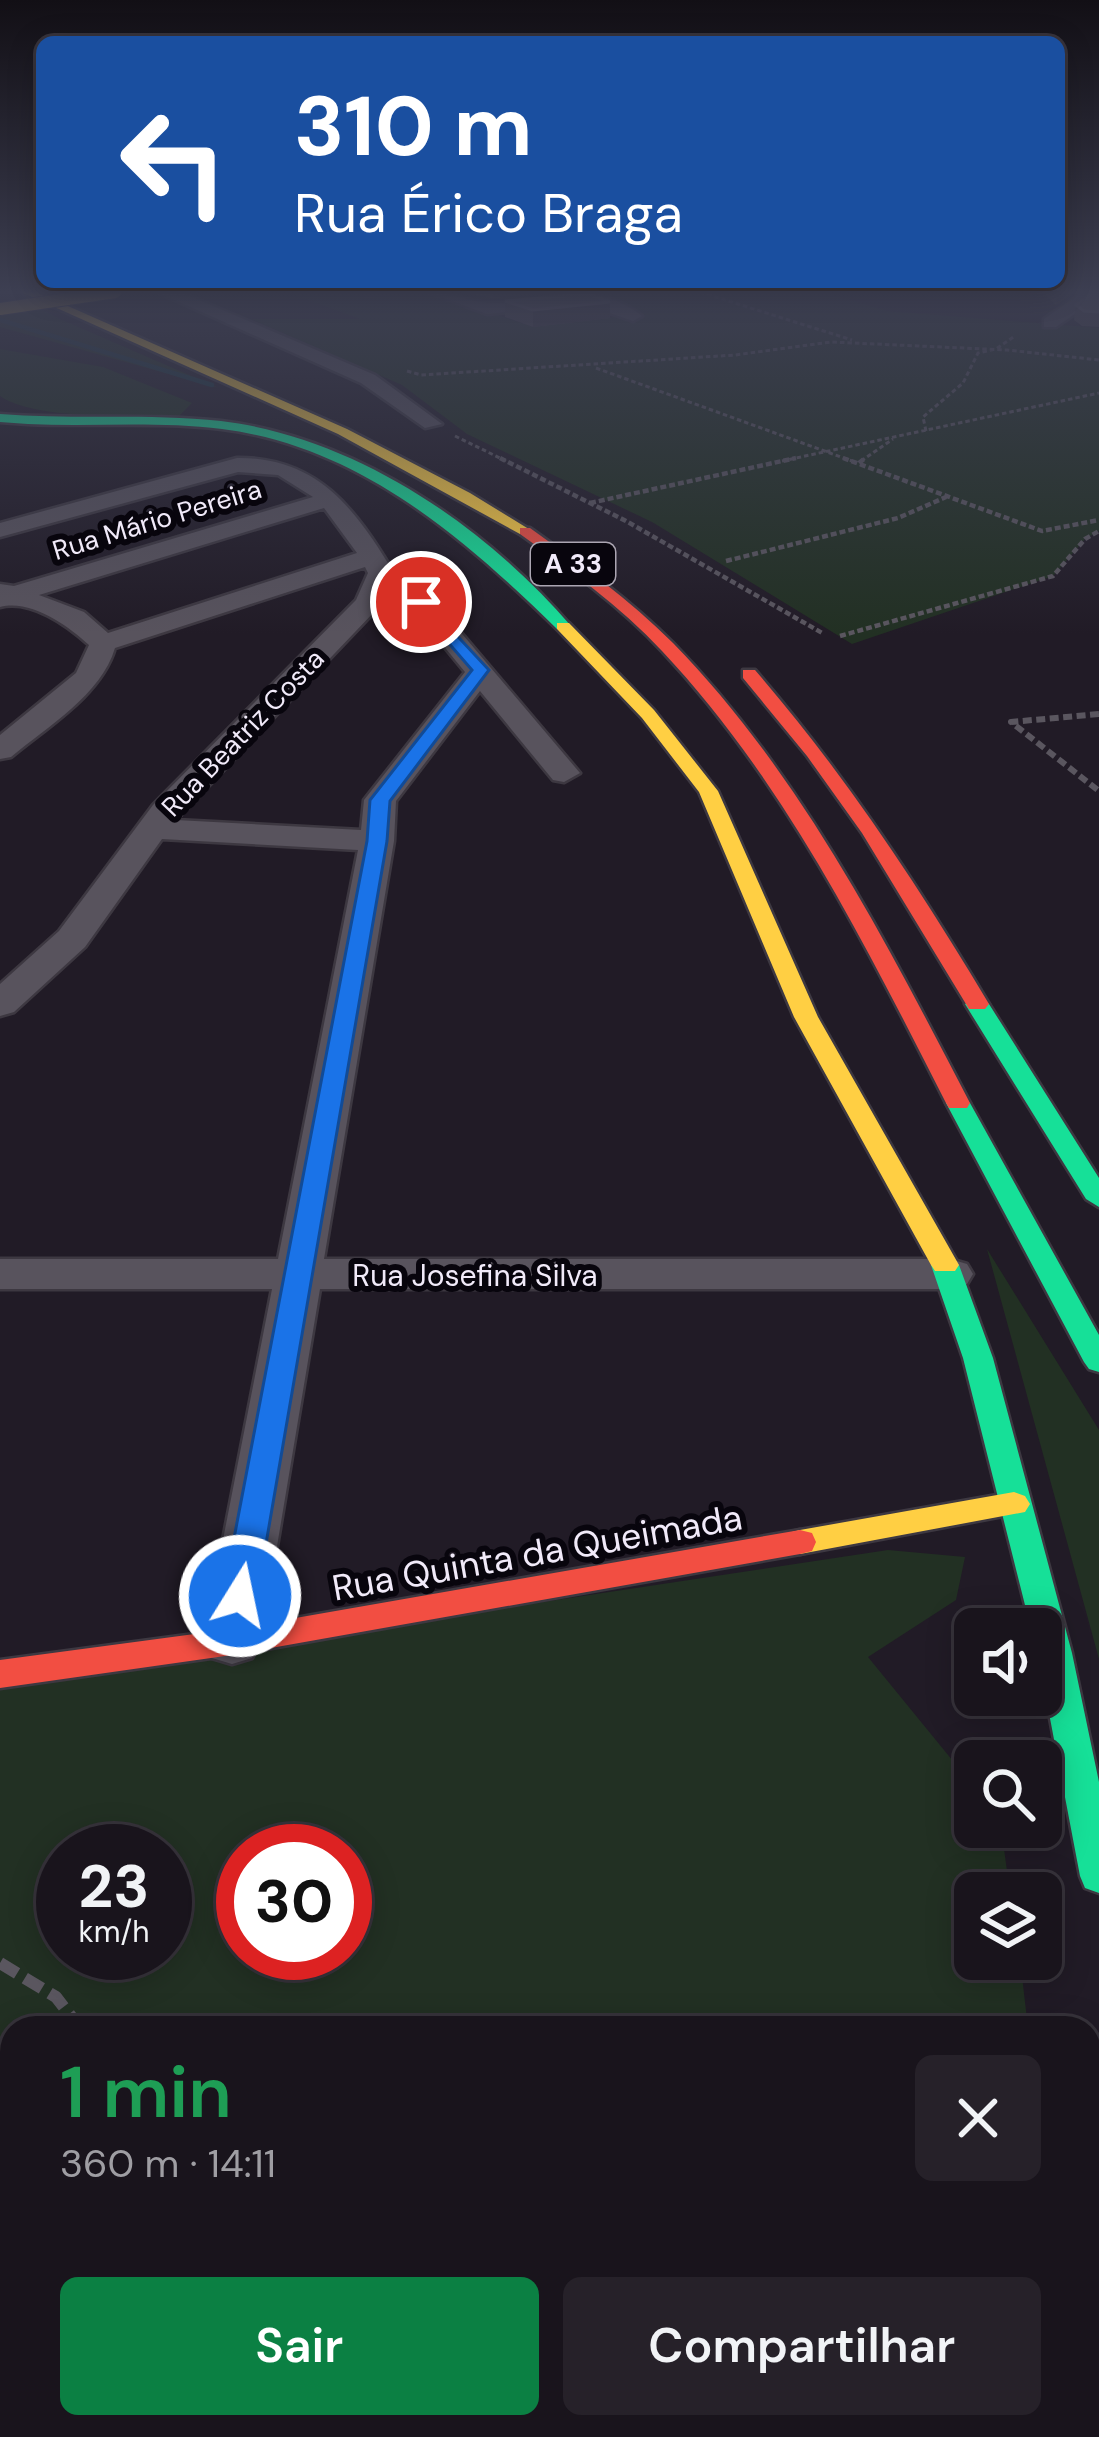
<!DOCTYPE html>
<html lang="pt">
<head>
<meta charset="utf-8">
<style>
  :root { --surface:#19141c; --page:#262129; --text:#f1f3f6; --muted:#9f9ea3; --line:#37333b; --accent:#0b8043 }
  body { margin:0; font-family:"DM Sans",sans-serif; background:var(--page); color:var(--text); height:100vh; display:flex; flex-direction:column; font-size:45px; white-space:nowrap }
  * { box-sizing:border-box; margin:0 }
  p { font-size:39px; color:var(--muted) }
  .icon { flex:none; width:66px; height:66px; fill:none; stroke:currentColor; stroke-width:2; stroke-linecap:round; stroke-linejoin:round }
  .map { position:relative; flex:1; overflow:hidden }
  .details { position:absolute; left:0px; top:2016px; width:1101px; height:423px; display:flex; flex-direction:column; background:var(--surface); border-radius:36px 36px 0 0; box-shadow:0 6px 30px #0003,0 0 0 3px var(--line) }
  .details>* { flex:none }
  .hud { position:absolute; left:36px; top:36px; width:1029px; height:252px; border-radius:18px; box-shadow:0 6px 30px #0003,0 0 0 3px var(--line); background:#1a4fa0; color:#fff; overflow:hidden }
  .fabs { position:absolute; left:954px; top:1608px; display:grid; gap:24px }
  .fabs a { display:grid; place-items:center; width:108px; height:108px; border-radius:18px; background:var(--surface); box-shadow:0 6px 30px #0003,0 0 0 3px var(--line); font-size:60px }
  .speed { position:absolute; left:36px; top:1824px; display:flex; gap:24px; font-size:60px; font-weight:700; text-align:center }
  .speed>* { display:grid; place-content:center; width:156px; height:156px; border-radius:50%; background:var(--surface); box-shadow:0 6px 30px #0003,0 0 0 3px var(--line); line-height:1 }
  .speed small { font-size:30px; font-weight:400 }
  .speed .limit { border:18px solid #d22; background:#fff; color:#111 }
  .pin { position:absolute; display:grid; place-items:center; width:102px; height:102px; color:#fff; margin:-51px; border:6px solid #fff; border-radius:50%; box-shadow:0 3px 12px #0007 }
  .me { position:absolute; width:132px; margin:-66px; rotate:10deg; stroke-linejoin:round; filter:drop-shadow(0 0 9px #0008) }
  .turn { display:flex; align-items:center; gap:42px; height:252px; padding:0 60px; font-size:54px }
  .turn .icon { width:156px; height:156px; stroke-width:2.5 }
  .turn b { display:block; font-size:84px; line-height:102px }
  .round { display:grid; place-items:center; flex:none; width:126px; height:126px; border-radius:18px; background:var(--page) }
  .overview { display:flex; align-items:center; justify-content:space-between; height:204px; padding:0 60px }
  h1 { font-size:72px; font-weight:600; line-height:90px; color:#1e9e55 }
  .primary-button { display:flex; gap:24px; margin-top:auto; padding:24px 60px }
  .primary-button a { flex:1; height:138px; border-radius:18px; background:var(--accent); color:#fff; font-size:48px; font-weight:600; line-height:138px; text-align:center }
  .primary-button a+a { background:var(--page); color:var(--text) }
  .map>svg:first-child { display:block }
</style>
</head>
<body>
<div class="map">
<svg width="1099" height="2437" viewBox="0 0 1099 2437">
  <rect width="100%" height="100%" fill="#211b26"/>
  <path fill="#223023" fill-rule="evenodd" d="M299,292H429L533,327L622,316L561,292H824L887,311L1099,328V531L1085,539L1053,576L852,644L652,522L467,434L402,385L251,319H360L292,294Z
    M37,307L60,319L219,388L0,327V313Z
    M0,349L103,367L192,403L178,417C134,416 34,420 0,396Z
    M987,1249L1099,1430V1659Z
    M888,1550L965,1557L956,1600L868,1657L975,1788V1827H1001L1010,1893H975V1959H1020L1028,2028H12V2427H1074L1075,2437H0V1684ZM63,1851H165V1953H63ZM243,1851H345V1953H243Z"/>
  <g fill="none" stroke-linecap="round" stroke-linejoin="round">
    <path stroke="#16343e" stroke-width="4.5" d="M0,320L212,385"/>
    <defs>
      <path id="street" d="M157,292H180L375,375L442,424L425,428L361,383Z
        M428,292C451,292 470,303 492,303C551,305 586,274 642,316L633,321L569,299L568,306L562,307L487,314Z
        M1083,292H1099V297L1056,327H1044V319Z
        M237,458C318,457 356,510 394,573L385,595L430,596L580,773L564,782L553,780L480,691L396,801L394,841L324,1259H950L967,1264L973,1274L967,1284L950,1289H320L261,1642L252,1658L232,1664L212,1658L203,1642L272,1289H0V1259H278L358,850L162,839L85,947L14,1012L0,1016V984L59,931L153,805L356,600L368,573L365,567L115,648C101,695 48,726 11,757L0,759V735L76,673L89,645C67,625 31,599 0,607V584L14,586L313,497L278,475L238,472L0,537V523ZM324,508L357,553L108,633L84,612L39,595ZM414,610L465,672L364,800L361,830L176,820L375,611Z"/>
      <path id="fast" d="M0,414C73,420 148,413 221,421C355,437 484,525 571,626L557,629C463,537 358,446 222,429C158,421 92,427 28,424L0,422Z
        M977,997L989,1004L1099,1178V1207L1086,1199L965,1004Z
        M958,1096L970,1103L1099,1335V1372L1089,1369L1084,1362L946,1103Z
        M945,1256L959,1265L993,1358L1072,1653L1099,1782V1893L1085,1888L1080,1876L1041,1671V1629H1031L963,1358L931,1265Z"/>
      <path id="slow" d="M21,292H36L347,429L470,493L532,531L520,534L338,434Z
        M557,623H569L654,710L718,791L818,1017L959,1265L955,1271H935L931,1265L794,1017L699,792L642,718L557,629Z
        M1014,1492L1025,1496L1030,1504L1025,1512L800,1554L788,1551L784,1542L788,1533L800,1530Z"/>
      <path id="jam" d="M520,528H530C580,564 629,599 673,643C801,774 886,942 970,1103L967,1108H949L946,1103C865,944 785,782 662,651C620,606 570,570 520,534Z
        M743,670H755C845,774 919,887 989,1004L985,1009H969L862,833L807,756L743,678Z
        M800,1530L812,1533L816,1542L812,1551L800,1554L232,1655L0,1688V1660L232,1629Z"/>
    </defs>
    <use href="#street" stroke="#3d3841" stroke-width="5"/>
    <use href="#fast" stroke="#3d3841" stroke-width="5"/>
    <use href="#slow" stroke="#3d3841" stroke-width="5"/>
    <use href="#jam" stroke="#3d3841" stroke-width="5"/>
    <path stroke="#5a565f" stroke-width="3" stroke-dasharray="4.5 3" stroke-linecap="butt" d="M700,292L852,340
      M596,368L852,461
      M407,371L421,375L735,355L831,342L1007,350L1099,360
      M926,431L923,417L963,383L978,353L996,349L1015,336
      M455,436L506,461
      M782,461L1099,393
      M861,461L893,439"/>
    <path stroke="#5a565f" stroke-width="4.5" stroke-dasharray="6 3" stroke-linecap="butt" d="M500,458L626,521L824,634
      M843,458L1042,531L1099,520
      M859,463L865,458
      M590,503L796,458
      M726,561L898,518L946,497
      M840,636L1053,576L1085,539L1099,531"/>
    <path stroke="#5a565f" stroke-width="6" stroke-dasharray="9 4.5" stroke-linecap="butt" d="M1099,714L1011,722L1099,791"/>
    <path stroke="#5a565f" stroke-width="12" stroke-dasharray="20 9" stroke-linecap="butt" d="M0,1963L56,1997L80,2028
      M258,2437L261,2427"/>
    <use href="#street" fill="#58535d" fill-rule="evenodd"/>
    <use href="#fast" fill="#16e098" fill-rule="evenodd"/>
    <use href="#slow" fill="#ffcf43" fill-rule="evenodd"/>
    <use href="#jam" fill="#f24e42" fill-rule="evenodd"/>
    <defs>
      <path id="slow-bridge" d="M0,309L115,292"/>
    </defs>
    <use href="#slow-bridge" stroke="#3d3841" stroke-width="14" stroke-linecap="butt"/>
    <use href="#slow-bridge" stroke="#ffcf43" stroke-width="12"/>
  </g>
  <path fill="#4d4649" d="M461,292H549L493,298Z
    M1042,292H1074L1056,305Z
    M1099,292V327L1082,326L1074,320L1076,305Z
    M505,301L610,302V318L533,327L505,317Z"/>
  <path fill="#342e33" d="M364,292H408L364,299Z
    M493,292H549L493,298Z
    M1058,292H1074L1056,305Z
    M610,302V318L533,327V310Z"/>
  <path fill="#5f585c" stroke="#766f75" stroke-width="3" d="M1094,292H1099V312L1084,311L1076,305Z
    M588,294L610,302L533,310L505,301Z"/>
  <linearGradient id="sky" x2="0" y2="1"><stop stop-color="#120f15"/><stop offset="0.46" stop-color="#3d3f52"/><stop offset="1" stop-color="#3d3f52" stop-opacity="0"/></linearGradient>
  <rect width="1099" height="634" fill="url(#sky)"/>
  <path fill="#1a73e8" stroke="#114b97" stroke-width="3" d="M421,597L489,670L390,801L387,841L257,1596L252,1605L240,1609L228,1605L223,1596L367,841L370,800L472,670L413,602Z"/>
  <g text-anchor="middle" stroke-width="12" stroke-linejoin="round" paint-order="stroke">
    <g font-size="27" fill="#f1eaf9" stroke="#08050d">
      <text transform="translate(157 520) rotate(-17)" y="9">Rua Mário Pereira</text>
      <text transform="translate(243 733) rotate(-46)" y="9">Rua Beatriz Costa</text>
    </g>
    <rect fill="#08050d" stroke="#aba5b2" stroke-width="3" x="531" y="543" width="84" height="42" rx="9"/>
    <g font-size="27" font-weight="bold" fill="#f1eaf9">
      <text x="573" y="573">A 33</text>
    </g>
    <g font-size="30" fill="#f1eaf9" stroke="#08050d">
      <text x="475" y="1286">Rua Josefina Silva</text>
    </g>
    <g font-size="36" fill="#f1eaf9" stroke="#08050d">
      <text transform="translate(537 1552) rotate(-10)" y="13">Rua Quinta da Queimada</text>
    </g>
  </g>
</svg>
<div class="fabs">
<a><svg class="icon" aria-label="sound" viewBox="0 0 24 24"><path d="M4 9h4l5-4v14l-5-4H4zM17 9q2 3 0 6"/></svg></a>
<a><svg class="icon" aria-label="search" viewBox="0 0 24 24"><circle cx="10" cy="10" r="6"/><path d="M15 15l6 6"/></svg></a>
<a><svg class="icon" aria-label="layers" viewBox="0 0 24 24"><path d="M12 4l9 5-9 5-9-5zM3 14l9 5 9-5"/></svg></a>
</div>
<div class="speed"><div>23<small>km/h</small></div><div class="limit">30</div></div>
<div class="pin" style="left:421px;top:602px;background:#d93025"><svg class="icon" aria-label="arrive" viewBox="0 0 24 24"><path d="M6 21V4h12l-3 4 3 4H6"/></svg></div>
<svg class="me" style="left:240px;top:1596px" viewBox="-20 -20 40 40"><circle r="17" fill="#1a73e8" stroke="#fff" stroke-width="3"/><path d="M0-11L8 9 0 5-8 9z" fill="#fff"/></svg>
<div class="hud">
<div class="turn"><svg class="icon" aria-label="left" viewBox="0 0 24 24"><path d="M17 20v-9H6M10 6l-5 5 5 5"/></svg><div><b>310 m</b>Rua Érico Braga</div></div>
</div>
<section class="details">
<div class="overview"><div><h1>1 min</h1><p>360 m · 14:11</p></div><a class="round"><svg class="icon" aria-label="close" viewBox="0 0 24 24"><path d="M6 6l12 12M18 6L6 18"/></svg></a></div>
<div class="primary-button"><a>Sair</a><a>Compartilhar</a></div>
</section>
</div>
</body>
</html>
